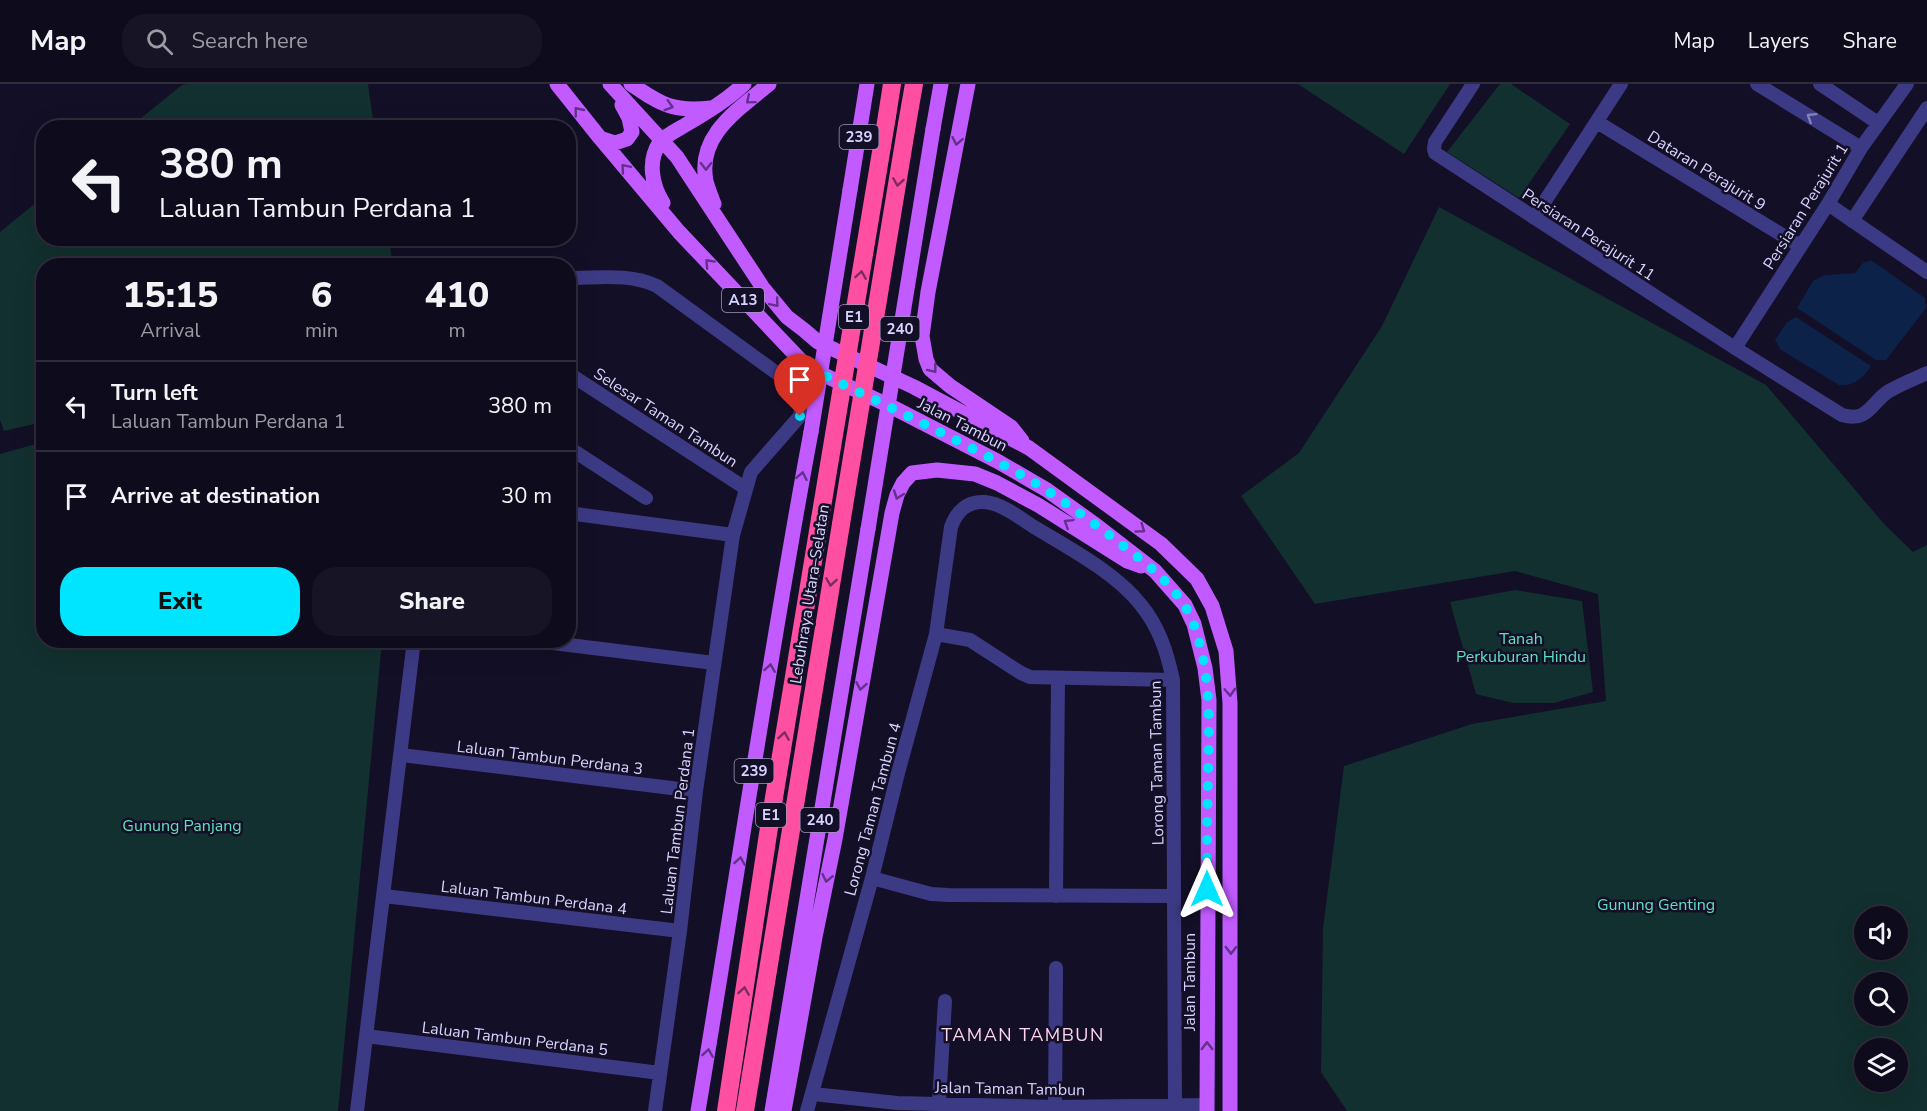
<!DOCTYPE html>
<html lang="en">
<head>
<meta charset="utf-8">
<style>
  :root { --surface:#0e0b1c; --page:#171425; --text:#f1f3f6; --muted:#9b9ba3; --line:#2e2b3b; --accent:#00e5ff }
  body { margin:0; font-family:"Nunito Sans",sans-serif; background:var(--page); color:var(--text); height:100vh; display:flex; flex-direction:column; font-size:22px; white-space:nowrap }
  * { box-sizing:border-box; margin:0 }
  p { font-size:20px; color:var(--muted) }
  .icon { flex:none; width:33px; height:33px; fill:none; stroke:currentColor; stroke-width:2; stroke-linecap:round; stroke-linejoin:round }
  .map { position:relative; flex:1; overflow:hidden }
  .details { position:absolute; left:36px; top:174px; width:540px; height:390px; display:flex; flex-direction:column; background:var(--surface); border-radius:24px; box-shadow:0 6px 24px #0002,0 0 0 2px var(--line) }
  .details>* { flex:none }
  .top-card { position:absolute; left:36px; top:36px; width:540px; height:126px; border-radius:24px; box-shadow:0 6px 24px #0002,0 0 0 2px var(--line); background:#0e0b1c; color:var(--text); overflow:hidden }
  .buttons { position:absolute; left:1854px; top:822px; display:grid; gap:12px }
  .buttons a { display:grid; place-items:center; width:54px; height:54px; border-radius:50%; background:var(--surface); box-shadow:0 6px 24px #0002,0 0 0 2px var(--line); font-size:30px }
  .pin { position:absolute; display:grid; place-items:center; width:51px; height:51px; color:#fff; margin:-62px -26px; border-radius:50% 50% 50% 0; rotate:-45deg; box-shadow:0 0 6px #0007 }
  .pin .icon { rotate:45deg }
  .me { position:absolute; width:66px; margin:-33px; rotate:0deg; stroke-linejoin:round; filter:drop-shadow(0 0 4px #0008) }
  .turn { display:flex; align-items:center; gap:21px; height:126px; padding:0 24px; font-size:27px }
  .turn .icon { width:78px; height:78px; stroke-width:2.5 }
  .turn b { display:block; font-size:42px; line-height:51px }
  .eta { display:flex; justify-content:space-evenly; align-items:center; height:102px; text-align:center }
  .eta b { font-size:36px; font-weight:800; line-height:42px }
  .action { display:flex; gap:12px; margin-top:auto; padding:12px 24px }
  .action a { flex:1; height:69px; border-radius:24px; background:var(--accent); color:#111; font-size:24px; font-weight:800; line-height:69px; text-align:center }
  .action a+a { background:var(--page); color:var(--text) }
  ul { padding:0; list-style:none }
  li { display:flex; align-items:center; gap:18px; height:90px; padding:0 24px; border-top:2px solid var(--line) }
  li div { flex:1 }
  li b { display:block; font-size:22px }
  li em { font-style:normal }
  header { display:flex; align-items:center; gap:36px; box-sizing:border-box; height:84px; padding:0 30px; background:var(--surface); border-bottom:2px solid var(--line) }
  header strong { font-size:28px }
  nav { display:flex; gap:33px; margin-inline-start:auto; font-size:21px }
  .search { width:420px; height:54px; background:var(--page); display:flex; align-items:center; gap:15px; box-sizing:border-box; padding:0 21px; border-radius:24px; color:var(--muted); font-size:22px }
  .map>svg:first-child { display:block }
</style>
</head>
<body>
<header>
<strong>Map</strong>
<div class="search"><svg class="icon" aria-label="search" viewBox="0 0 24 24"><circle cx="10" cy="10" r="6"/><path d="M15 15l6 6"/></svg>Search here</div>
<nav><a>Map</a><a>Layers</a><a>Share</a></nav>
</header>
<div class="map">
<svg width="1927" height="1027" viewBox="0 0 1927 1027">
  <rect width="100%" height="100%" fill="#130f26"/>
  <path fill="#12302f" fill-rule="evenodd" d="M187,0H368L374,43H130L182,1Z
    M1298,0H1450L1404,70Z
    M1500,0H1511L1570,40L1519,114L1447,68Z
    M43,113L44,154L389,155L392,177L383,182H44L43,338L4,347L0,336V148Z
    M1439,123L1766,301L1885,441L1913,468L1927,461V1027H1347L1321,988L1323,844L1344,682L1472,640L1606,617L1598,510L1515,487L1315,520L1241,412L1299,369L1382,242ZM1864,832H1898V866H1864ZM1898,898V932H1864V898ZM1898,964V998H1864V964Z
    M43,358L44,556L382,557L338,1027H0V370Z
    M1515,506L1582,517L1593,608L1554,619H1513L1476,610L1450,518Z"/>
  <path fill="#0c2248" d="M1871,176L1925,214L1926,224L1886,276H1876L1797,224L1813,197L1824,191L1855,189L1863,179Z
    M1796,233L1871,282C1864,294 1852,303 1839,301L1781,266L1775,256L1787,238Z"/>
  <g fill="none" stroke-linecap="round" stroke-linejoin="round">
    <path stroke="#3d3a85" stroke-width="14" d="M1473,0L1435,58L1434,65L1435,69L1735,264L1842,331C1869,339 1871,318 1889,307C1901,300 1914,295 1927,289
      M1757,0L1861,64
      M1820,0L1878,39
      M1597,38L1800,162
      M1828,120L1927,188
      M1534,134L1621,0
      M1852,137L1927,24
      M568,194C598,194 630,189 657,202L804,309
      M1735,264L1828,120L1861,64L1907,0
      M568,289L745,404
      M568,363L646,414
      M568,429L733,451
      M936,550L970,556L1021,589L1030,593L1173,596
      M529,556L714,579
      M401,671L696,707
      M872,794L931,810L948,811L1174,812
      M384,812L680,847
      M1056,812L1058,594
      M366,952L660,989
      M813,1010L897,1019L1055,1023L1207,1021
      M939,1019L945,917
      M357,1027L414,556
      M655,1027L680,847L696,707L733,451L751,388L800,332L807,283
      M807,1027L872,794L898,689L936,550L951,443C957,427 967,417 985,418C1003,420 1020,434 1034,443C1069,464 1116,489 1141,521C1159,543 1167,568 1173,596L1175,1027
      M1055,1027L1056,884"/>
    <path stroke="#c25bff" stroke-width="15" d="M557,0L600,54L679,148L807,283L894,324L997,377L1047,406L1093,439L1155,487L1185,521L1194,540L1205,584L1209,616L1207,1027
      M610,0L677,73L763,204L787,233L804,246L818,258L914,303L1029,364L1161,460L1197,495L1212,522L1226,567L1230,619V1027
      M631,0C662,21 672,28 711,24
      M968,0L928,208L922,252L926,275L930,285L950,302L1011,343L1022,357
      M933,45L941,0
      M600,54L615,59L627,55L632,48L629,34L622,21
      M850,106L867,0
      M663,119C652,101 647,77 660,58C666,51 679,45 687,40C707,28 727,16 744,0
      M714,120C711,112 708,105 706,97C697,51 738,26 769,0
      M698,1027C736,801 769,573 811,348
      M772,1027L868,445
      M784,1027L815,853L835,755L892,429L897,411L903,399L912,389L937,386L975,390L997,399L1038,421L1127,477L1141,482"/>
    <path stroke="#ff4fa3" stroke-width="18" d="M887,32L892,0
      M907,40L914,0
      M726,1027L768,750L820,435
      M745,1027L841,440"/>
    <path stroke="#c25bff" stroke-width="15" d="M811,348L850,106
      M868,445L933,45"/>
    <path stroke="#ff4fa3" stroke-width="18" d="M820,435L887,32
      M841,440L907,40"/>
  </g>
  <defs><path id="oneway-chevron" d="M-2-3.5L2.5 0L-2 3.5" fill="none" stroke-width="1.6" stroke-linecap="round" stroke-linejoin="round" transform="scale(1.5)"/></defs>
  <g stroke="#623188">
    <use href="#oneway-chevron" transform="translate(750 16) rotate(140)"/>
    <use href="#oneway-chevron" transform="translate(669 22) rotate(16)"/>
    <use href="#oneway-chevron" transform="translate(578 27) rotate(-129)"/>
    <use href="#oneway-chevron" transform="translate(957 57) rotate(101)"/>
    <use href="#oneway-chevron" transform="translate(706 82) rotate(90)"/>
    <use href="#oneway-chevron" transform="translate(625 84) rotate(-130)"/>
    <use href="#oneway-chevron" transform="translate(709 179) rotate(-133)"/>
    <use href="#oneway-chevron" transform="translate(775 219) rotate(50)"/>
    <use href="#oneway-chevron" transform="translate(933 285) rotate(52)"/>
    <use href="#oneway-chevron" transform="translate(802 392) rotate(-79)"/>
    <use href="#oneway-chevron" transform="translate(898 411) rotate(110)"/>
    <use href="#oneway-chevron" transform="translate(1068 439) rotate(-148)"/>
    <use href="#oneway-chevron" transform="translate(1141 445) rotate(36)"/>
    <use href="#oneway-chevron" transform="translate(770 584) rotate(-81)"/>
    <use href="#oneway-chevron" transform="translate(861 602) rotate(100)"/>
    <use href="#oneway-chevron" transform="translate(1230 608) rotate(87)"/>
    <use href="#oneway-chevron" transform="translate(740 777) rotate(-81)"/>
    <use href="#oneway-chevron" transform="translate(827 794) rotate(102)"/>
    <use href="#oneway-chevron" transform="translate(1231 866) rotate(90)"/>
    <use href="#oneway-chevron" transform="translate(1207 962) rotate(-90)"/>
    <use href="#oneway-chevron" transform="translate(708 969) rotate(-81)"/>
  </g>
  <use stroke="#837fbc" href="#oneway-chevron" transform="translate(1811 33) rotate(-148)"/>
  <g stroke="#7d2c5e">
    <use href="#oneway-chevron" transform="translate(898 98) rotate(99)"/>
    <use href="#oneway-chevron" transform="translate(861 191) rotate(-81)"/>
    <use href="#oneway-chevron" transform="translate(831 498) rotate(99)"/>
    <use href="#oneway-chevron" transform="translate(784 652) rotate(-81)"/>
    <use href="#oneway-chevron" transform="translate(744 907) rotate(-81)"/>
  </g>
  <g fill="none" stroke-linecap="round" stroke-linejoin="round">
    <path stroke="#00e5ff" stroke-width="10" stroke-dasharray="0 18" d="M800,332L807,283C858,308 910,332 961,359C991,374 1020,389 1048,407C1073,424 1098,442 1121,460C1151,483 1183,507 1195,544C1212,593 1209,644 1208,696C1207,732 1207,768 1207,805"/>
  </g>
  <g text-anchor="middle" stroke-width="5" stroke-linejoin="round" paint-order="stroke">
    <g fill="#130f26" stroke="#9e99be" stroke-width="1.5">
      <rect x="839.5" y="41" width="39" height="24" rx="4.5"/>
      <rect x="722" y="204" width="42" height="24" rx="4.5"/>
      <rect x="839" y="221" width="30" height="24" rx="4.5"/>
      <rect x="880.5" y="233" width="39" height="24" rx="4.5"/>
      <rect x="734.5" y="675" width="39" height="24" rx="4.5"/>
      <rect x="756" y="719" width="30" height="24" rx="4.5"/>
      <rect x="800.5" y="724" width="39" height="24" rx="4.5"/>
    </g>
    <g font-size="15" font-weight="bold" fill="#d9d4ff">
      <text x="859" y="58">239</text>
      <text x="743" y="221">A13</text>
      <text x="854" y="238">E1</text>
      <text x="900" y="250">240</text>
      <text x="754" y="692">239</text>
      <text x="771" y="736">E1</text>
      <text x="820" y="741">240</text>
    </g>
    <g font-size="16" fill="#d9d4ff" stroke="#130f26">
      <text transform="translate(1707 86) rotate(32)" y="6">Dataran Perajurit 9</text>
      <text transform="translate(1805 122) rotate(-58)" y="6">Persiaran Perajurit 1</text>
      <text transform="translate(1589 150) rotate(33)" y="6">Persiaran Perajurit 11</text>
      <text transform="translate(666 333) rotate(33)" y="6">Selesar Taman Tambun</text>
      <text transform="translate(963 340) rotate(27)" y="6">Jalan Tambun</text>
      <text transform="translate(809 510) rotate(-81)" y="6">Lebuhraya Utara–Selatan</text>
      <text transform="translate(550 673) rotate(7)" y="6">Laluan Tambun Perdana 3</text>
      <text transform="translate(1156 679) rotate(-91)" y="6">Lorong Taman Tambun</text>
      <text transform="translate(872 725) rotate(-75)" y="6">Lorong Taman Tambun 4</text>
      <text transform="translate(677 737) rotate(-83)" y="6">Laluan Tambun Perdana 1</text>
      <text transform="translate(534 813) rotate(7)" y="6">Laluan Tambun Perdana 4</text>
      <text transform="translate(1189 898) rotate(-90)" y="6">Jalan Tambun</text>
      <text transform="translate(515 954) rotate(7)" y="6">Laluan Tambun Perdana 5</text>
      <text transform="translate(1010 1004) rotate(1)" y="6">Jalan Taman Tambun</text>
    </g>
    <g font-size="16" fill="#5fe0c0" stroke="#130f26">
      <text x="1521" y="560">Tanah<tspan x="1521" dy="18">Perkuburan Hindu</tspan></text>
      <text x="182" y="747">Gunung Panjang</text>
      <text x="1656" y="826">Gunung Genting</text>
    </g>
    <g font-size="18" letter-spacing="1.5" fill="#ffd6f0" stroke="#130f26">
      <text x="1023" y="957">TAMAN TAMBUN</text>
    </g>
  </g>
</svg>
<div class="buttons">
<a><svg class="icon" aria-label="sound" viewBox="0 0 24 24"><path d="M4 9h4l5-4v14l-5-4H4zM17 9q2 3 0 6"/></svg></a>
<a><svg class="icon" aria-label="search" viewBox="0 0 24 24"><circle cx="10" cy="10" r="6"/><path d="M15 15l6 6"/></svg></a>
<a><svg class="icon" aria-label="layers" viewBox="0 0 24 24"><path d="M12 4l9 5-9 5-9-5zM3 14l9 5 9-5"/></svg></a>
</div>
<div class="pin" style="left:800px;top:332px;background:#d93025"><svg class="icon" aria-label="arrive" viewBox="0 0 24 24"><path d="M6 21V4h12l-3 4 3 4H6"/></svg></div>
<svg class="me" style="left:1207px;top:805px" viewBox="-20 -20 40 40"><path d="M0-17L14 15 0 8-14 15z" fill="#00e5ff" stroke="#fff" stroke-width="4"/></svg>
<div class="top-card">
<div class="turn"><svg class="icon" aria-label="left" viewBox="0 0 24 24"><path d="M17 20v-9H6M10 6l-5 5 5 5"/></svg><div><b>380 m</b>Laluan Tambun Perdana 1</div></div>
</div>
<section class="details">
<div class="eta">
<div><b>15:15</b><p>Arrival</p></div>
<div><b>6</b><p>min</p></div>
<div><b>410</b><p>m</p></div>
</div>
<ul>
<li><svg class="icon" aria-label="left" viewBox="0 0 24 24"><path d="M17 20v-9H6M10 6l-5 5 5 5"/></svg><div><b>Turn left</b><p>Laluan Tambun Perdana 1</p></div><em>380 m</em></li>
<li><svg class="icon" aria-label="arrive" viewBox="0 0 24 24"><path d="M6 21V4h12l-3 4 3 4H6"/></svg><div><b>Arrive at destination</b></div><em>30 m</em></li>
</ul>
<div class="action"><a>Exit</a><a>Share</a></div>
</section>
</div>
</body>
</html>
